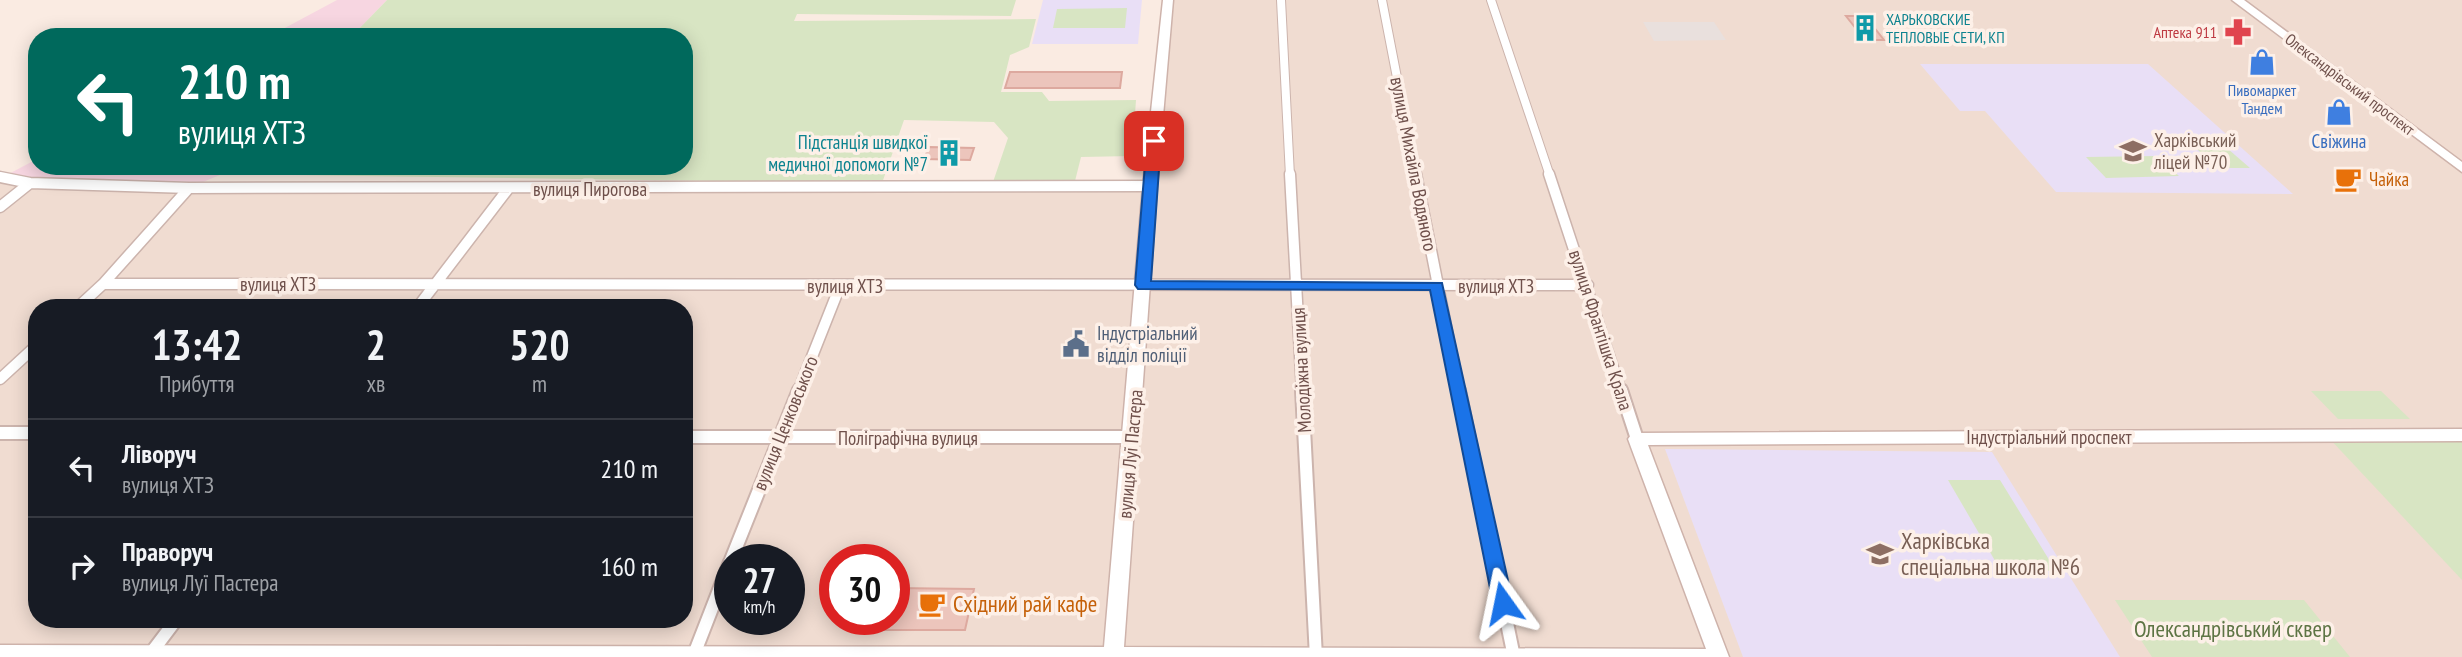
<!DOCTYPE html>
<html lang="uk">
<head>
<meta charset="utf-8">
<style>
  :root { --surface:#171b24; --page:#242831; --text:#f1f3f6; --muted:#9ea1a6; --line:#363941 }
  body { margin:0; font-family:"PT Sans Narrow",sans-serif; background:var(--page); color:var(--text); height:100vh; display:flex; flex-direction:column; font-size:26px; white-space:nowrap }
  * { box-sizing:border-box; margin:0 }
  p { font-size:23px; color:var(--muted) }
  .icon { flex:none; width:38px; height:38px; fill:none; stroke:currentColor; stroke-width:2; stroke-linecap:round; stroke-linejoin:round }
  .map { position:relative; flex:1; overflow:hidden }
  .sheet { position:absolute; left:28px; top:299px; width:665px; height:329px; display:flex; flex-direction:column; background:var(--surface); border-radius:28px; box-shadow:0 4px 18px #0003 }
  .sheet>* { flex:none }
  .top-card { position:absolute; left:28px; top:28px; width:665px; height:147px; border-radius:28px; box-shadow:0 4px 18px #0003; background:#00695c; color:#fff; overflow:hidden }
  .speed { position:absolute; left:714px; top:544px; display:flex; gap:14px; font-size:35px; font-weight:700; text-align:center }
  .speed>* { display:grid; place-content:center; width:91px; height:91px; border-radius:50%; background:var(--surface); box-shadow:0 4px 18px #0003; line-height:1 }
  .speed small { font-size:18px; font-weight:400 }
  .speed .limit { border:10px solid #d22; background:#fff; color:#111 }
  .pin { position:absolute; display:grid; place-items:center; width:60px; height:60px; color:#fff; margin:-30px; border-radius:14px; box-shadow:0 4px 10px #0006 }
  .me { position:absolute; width:77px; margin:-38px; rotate:348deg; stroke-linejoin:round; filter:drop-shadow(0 0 5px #0008) }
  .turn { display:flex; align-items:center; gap:24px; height:147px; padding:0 35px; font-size:32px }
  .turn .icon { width:91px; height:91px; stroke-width:2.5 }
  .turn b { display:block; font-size:49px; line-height:60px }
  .eta { display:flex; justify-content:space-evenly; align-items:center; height:119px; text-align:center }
  .eta b { font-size:42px; font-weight:700; line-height:49px }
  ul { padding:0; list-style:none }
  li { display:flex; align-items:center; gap:21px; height:98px; padding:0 35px; border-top:2px solid var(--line) }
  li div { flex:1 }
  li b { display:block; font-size:26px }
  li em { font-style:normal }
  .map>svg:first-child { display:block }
</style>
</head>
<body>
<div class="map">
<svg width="2462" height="657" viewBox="0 0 2462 657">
  <rect width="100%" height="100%" fill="#faebe2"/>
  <path fill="#f0dcd1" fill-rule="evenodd" d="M1171,0H2462V657H0V184L193,192L713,185L1157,186ZM37,308H684V620H37ZM730,560H789V620H730ZM835,560H894V620H835Z"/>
  <path fill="#e9e0dd" d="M1643,22H1714L1726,40L1654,41Z"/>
  <path fill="#e9dff6" d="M1043,0H1142L1138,44H1032Z
    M1920,64H2148L2293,194L2056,192L1985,111H1960Z
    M1665,449L1992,452L2120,657H1743Z"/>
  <path fill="#f7d6e1" d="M337,0H387L351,37H268Z
    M37,159V166H229L222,174L189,188L3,177Z"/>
  <path fill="#d8e5c3" d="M387,0H1016L1011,16L797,14L794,21L1036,19L1029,47L1010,55L1001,92H1042L1049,101L1136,100L1132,156L1081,157L1075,181L993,182L1008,138L994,122L904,120L881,186L713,185L714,181L222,174L229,166H684V37H351Z
    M1127,8L1125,28H1053L1057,9Z
    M2189,142H2220L2250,168H2218Z
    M2157,156L2179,176L2106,178L2086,157Z
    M2311,391H2381L2410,419H2338Z
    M2462,435V580L2327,436Z
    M1948,480H2000L2056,571H2001Z
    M2115,600H2304L2350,657H2152Z"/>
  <path fill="#ecc5bc" stroke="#dda99f" stroke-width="2" d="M1846,16H1865L1884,40H1865Z
    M1010,72H1122L1120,88H1005Z
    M929,147L974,148L970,160L924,159Z
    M894,588L974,589L965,630H850L853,620H894Z"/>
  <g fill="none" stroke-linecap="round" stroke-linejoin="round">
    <defs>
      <path id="street-far2" d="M1281,0L1290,176
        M1382,0L1416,176
        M1491,0L1550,176"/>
      <path id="street-far1" d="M1290,174L1302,392
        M1416,174L1459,392
        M1549,174L1621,392
        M0,177L30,183L189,188L1150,186
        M0,207L30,183
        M103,284L1588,285
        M77,308L103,284L189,188
        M417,308L508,189
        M0,379L37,345
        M798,392L840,286"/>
      <path id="street" d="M1302,390L1316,657
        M1459,390L1514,657
        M1621,390L1637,439
        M0,433H37
        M684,437H1132
        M731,560L799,390
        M148,657L176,620
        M693,657L730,562"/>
      <path id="secondary" d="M1163,0H1173L1157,186L1124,647L1706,649L1628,439L1631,435L1637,433L2462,429V441L1648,445L1729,657H0V645L1104,647L1143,186Z
        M2232,0H2244L2462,162V172Z"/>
    </defs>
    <use href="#street-far2" stroke="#ccb4ad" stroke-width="10"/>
    <use href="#street-far1" stroke="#ccb4ad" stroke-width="13"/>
    <use href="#street" stroke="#ccb4ad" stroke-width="16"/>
    <use href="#secondary" stroke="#ceb3ab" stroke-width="3"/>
    <use href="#street-far2" stroke="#fff" stroke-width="8"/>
    <use href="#street-far1" stroke="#fff" stroke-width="10"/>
    <use href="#street" stroke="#fff" stroke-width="12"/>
    <use href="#secondary" fill="#fff" fill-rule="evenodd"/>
  </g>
  <path fill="#1a73e8" stroke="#114b97" stroke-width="2" d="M1154,137L1161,141L1151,281L1442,283L1513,603L1510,609L1503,611L1496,609L1493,603L1430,290L1138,289L1135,285L1147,141Z"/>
  <defs>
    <symbol id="building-bare" viewBox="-9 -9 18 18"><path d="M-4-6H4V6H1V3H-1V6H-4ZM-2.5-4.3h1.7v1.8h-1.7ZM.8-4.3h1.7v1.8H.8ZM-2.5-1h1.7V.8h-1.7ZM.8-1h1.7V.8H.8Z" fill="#0f9aa8" stroke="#fdf0e8" stroke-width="2.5" paint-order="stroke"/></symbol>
    <symbol id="pharmacy-bare" viewBox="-9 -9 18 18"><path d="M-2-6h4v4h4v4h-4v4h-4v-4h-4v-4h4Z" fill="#e0444e" stroke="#fdf0e8" stroke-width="2.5" paint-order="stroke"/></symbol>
    <symbol id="shop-bare" viewBox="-9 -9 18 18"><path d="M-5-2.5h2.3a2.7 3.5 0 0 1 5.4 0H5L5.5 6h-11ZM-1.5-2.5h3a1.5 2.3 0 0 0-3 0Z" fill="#3f7fe0" stroke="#fdf0e8" stroke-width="2.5" paint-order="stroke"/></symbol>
    <symbol id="school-bare" viewBox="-9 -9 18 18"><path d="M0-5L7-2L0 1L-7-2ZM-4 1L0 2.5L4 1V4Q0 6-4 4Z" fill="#8d6e63" stroke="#fdf0e8" stroke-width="2.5" paint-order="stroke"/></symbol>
    <symbol id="cafe-bare" viewBox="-9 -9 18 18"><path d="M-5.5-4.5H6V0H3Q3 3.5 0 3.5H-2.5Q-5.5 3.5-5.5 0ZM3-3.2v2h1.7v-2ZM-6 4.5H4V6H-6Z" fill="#e8710a" stroke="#fdf0e8" stroke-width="2.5" paint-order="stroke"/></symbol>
    <symbol id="civic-bare" viewBox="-9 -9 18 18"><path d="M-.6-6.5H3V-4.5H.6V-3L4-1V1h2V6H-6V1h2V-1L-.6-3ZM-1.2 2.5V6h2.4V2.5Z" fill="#5c6f8a" stroke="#fdf0e8" stroke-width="2.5" paint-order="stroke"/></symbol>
  </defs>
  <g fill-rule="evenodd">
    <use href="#building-bare" x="1846" y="9" width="38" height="38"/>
    <use href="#pharmacy-bare" x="2219" y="13" width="38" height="38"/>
    <use href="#shop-bare" x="2243" y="43" width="38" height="38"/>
    <use href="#shop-bare" x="2320" y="93" width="38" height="38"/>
    <use href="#school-bare" x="2114" y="132" width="38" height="38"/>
    <use href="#building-bare" x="930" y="134" width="38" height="38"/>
    <use href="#cafe-bare" x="2329" y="160" width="38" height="38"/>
    <use href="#civic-bare" x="1057" y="325" width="38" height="38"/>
    <use href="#school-bare" x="1861" y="535" width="38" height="38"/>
    <use href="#cafe-bare" x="913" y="585" width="38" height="38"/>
  </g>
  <g text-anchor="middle" stroke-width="7" stroke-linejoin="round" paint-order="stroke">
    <g font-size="16" fill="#0d838f" stroke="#fdf0e8" text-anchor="start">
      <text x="1886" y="25">ХАРЬКОВСКИЕ<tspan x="1886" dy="18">ТЕПЛОВЫЕ СЕТИ, КП</tspan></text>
    </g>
    <g font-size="16" fill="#be3a42" stroke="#fdf0e8" text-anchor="end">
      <text x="2217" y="38">Аптека 911</text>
    </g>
    <g font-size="16" fill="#6f504b" stroke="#fdf0e8">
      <text transform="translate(2350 84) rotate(37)" y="6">Олександрівський проспект</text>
    </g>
    <g font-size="16" fill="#366cbe" stroke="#fdf0e8">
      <text x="2262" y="96">Пивомаркет<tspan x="2262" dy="18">Тандем</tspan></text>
    </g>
    <g font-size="19" fill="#785e54" stroke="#fdf0e8" text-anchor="start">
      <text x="2154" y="147">Харківський<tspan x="2154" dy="22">ліцей №70</tspan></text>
    </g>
    <g font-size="19" fill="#366cbe" stroke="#fdf0e8">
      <text x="2339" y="148">Свіжина</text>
    </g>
    <g font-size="19" fill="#0d838f" stroke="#fdf0e8" text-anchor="end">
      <text x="928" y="149">Підстанція швидкої<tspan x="928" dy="22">медичної допомоги №7</tspan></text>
    </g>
    <g font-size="19" fill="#6f504b" stroke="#fdf0e8">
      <text transform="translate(1414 164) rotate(79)" y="7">вулиця Михайла Водяного</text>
      <text x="590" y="196">вулиця Пирогова</text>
      <text x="278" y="291">вулиця ХТЗ</text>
      <text x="845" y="293">вулиця ХТЗ</text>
      <text x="1496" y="293">вулиця ХТЗ</text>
      <text transform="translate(1601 330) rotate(72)" y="7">вулиця Франтішка Крала</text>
      <text transform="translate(1301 370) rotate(-93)" y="7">Молодіжна вулиця</text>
      <text transform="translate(785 423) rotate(-68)" y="7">вулиця Ценковського</text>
      <text x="2049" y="444">Індустріальний проспект</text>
      <text x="908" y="445">Поліграфічна вулиця</text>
      <text transform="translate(1130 454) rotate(-85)" y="7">вулиця Луї Пастера</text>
    </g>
    <g font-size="19" fill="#c56008" stroke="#fdf0e8" text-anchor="start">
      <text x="2369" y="186">Чайка</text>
    </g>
    <g font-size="19" fill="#4e5e75" stroke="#fdf0e8" text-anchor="start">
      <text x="1097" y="340">Індустріальний<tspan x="1097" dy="22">відділ поліції</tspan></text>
    </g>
    <g font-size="23" fill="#785e54" stroke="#fdf0e8" text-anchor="start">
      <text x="1901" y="549">Харківська<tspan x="1901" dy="26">спеціальна школа №6</tspan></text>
    </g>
    <g font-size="23" fill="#c56008" stroke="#fdf0e8" text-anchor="start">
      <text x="953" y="612">Східний рай кафе</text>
    </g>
    <g font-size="23" fill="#5d7444" stroke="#fdf0e8">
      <text x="2233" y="637">Олександрівський сквер</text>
    </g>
  </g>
</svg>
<div class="speed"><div>27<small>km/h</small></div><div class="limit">30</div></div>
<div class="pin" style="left:1154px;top:141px;background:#d93025"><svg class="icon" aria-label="arrive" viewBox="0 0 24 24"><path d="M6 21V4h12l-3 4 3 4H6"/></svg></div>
<svg class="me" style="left:1503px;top:603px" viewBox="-20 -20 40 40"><path d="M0-17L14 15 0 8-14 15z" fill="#1a73e8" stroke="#fff" stroke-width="4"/></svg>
<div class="top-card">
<div class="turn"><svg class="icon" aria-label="left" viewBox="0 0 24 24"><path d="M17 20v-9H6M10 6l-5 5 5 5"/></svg><div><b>210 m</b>вулиця ХТЗ</div></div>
</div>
<section class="sheet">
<div class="eta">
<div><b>13:42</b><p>Прибуття</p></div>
<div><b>2</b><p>хв</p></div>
<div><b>520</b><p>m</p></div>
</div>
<ul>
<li><svg class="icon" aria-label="left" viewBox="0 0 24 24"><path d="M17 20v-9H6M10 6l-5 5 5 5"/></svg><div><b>Ліворуч</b><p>вулиця ХТЗ</p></div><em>210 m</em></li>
<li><svg class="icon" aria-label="right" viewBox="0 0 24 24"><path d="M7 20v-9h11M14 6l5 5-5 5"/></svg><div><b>Праворуч</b><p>вулиця Луї Пастера</p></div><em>160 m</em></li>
</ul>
</section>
</div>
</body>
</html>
